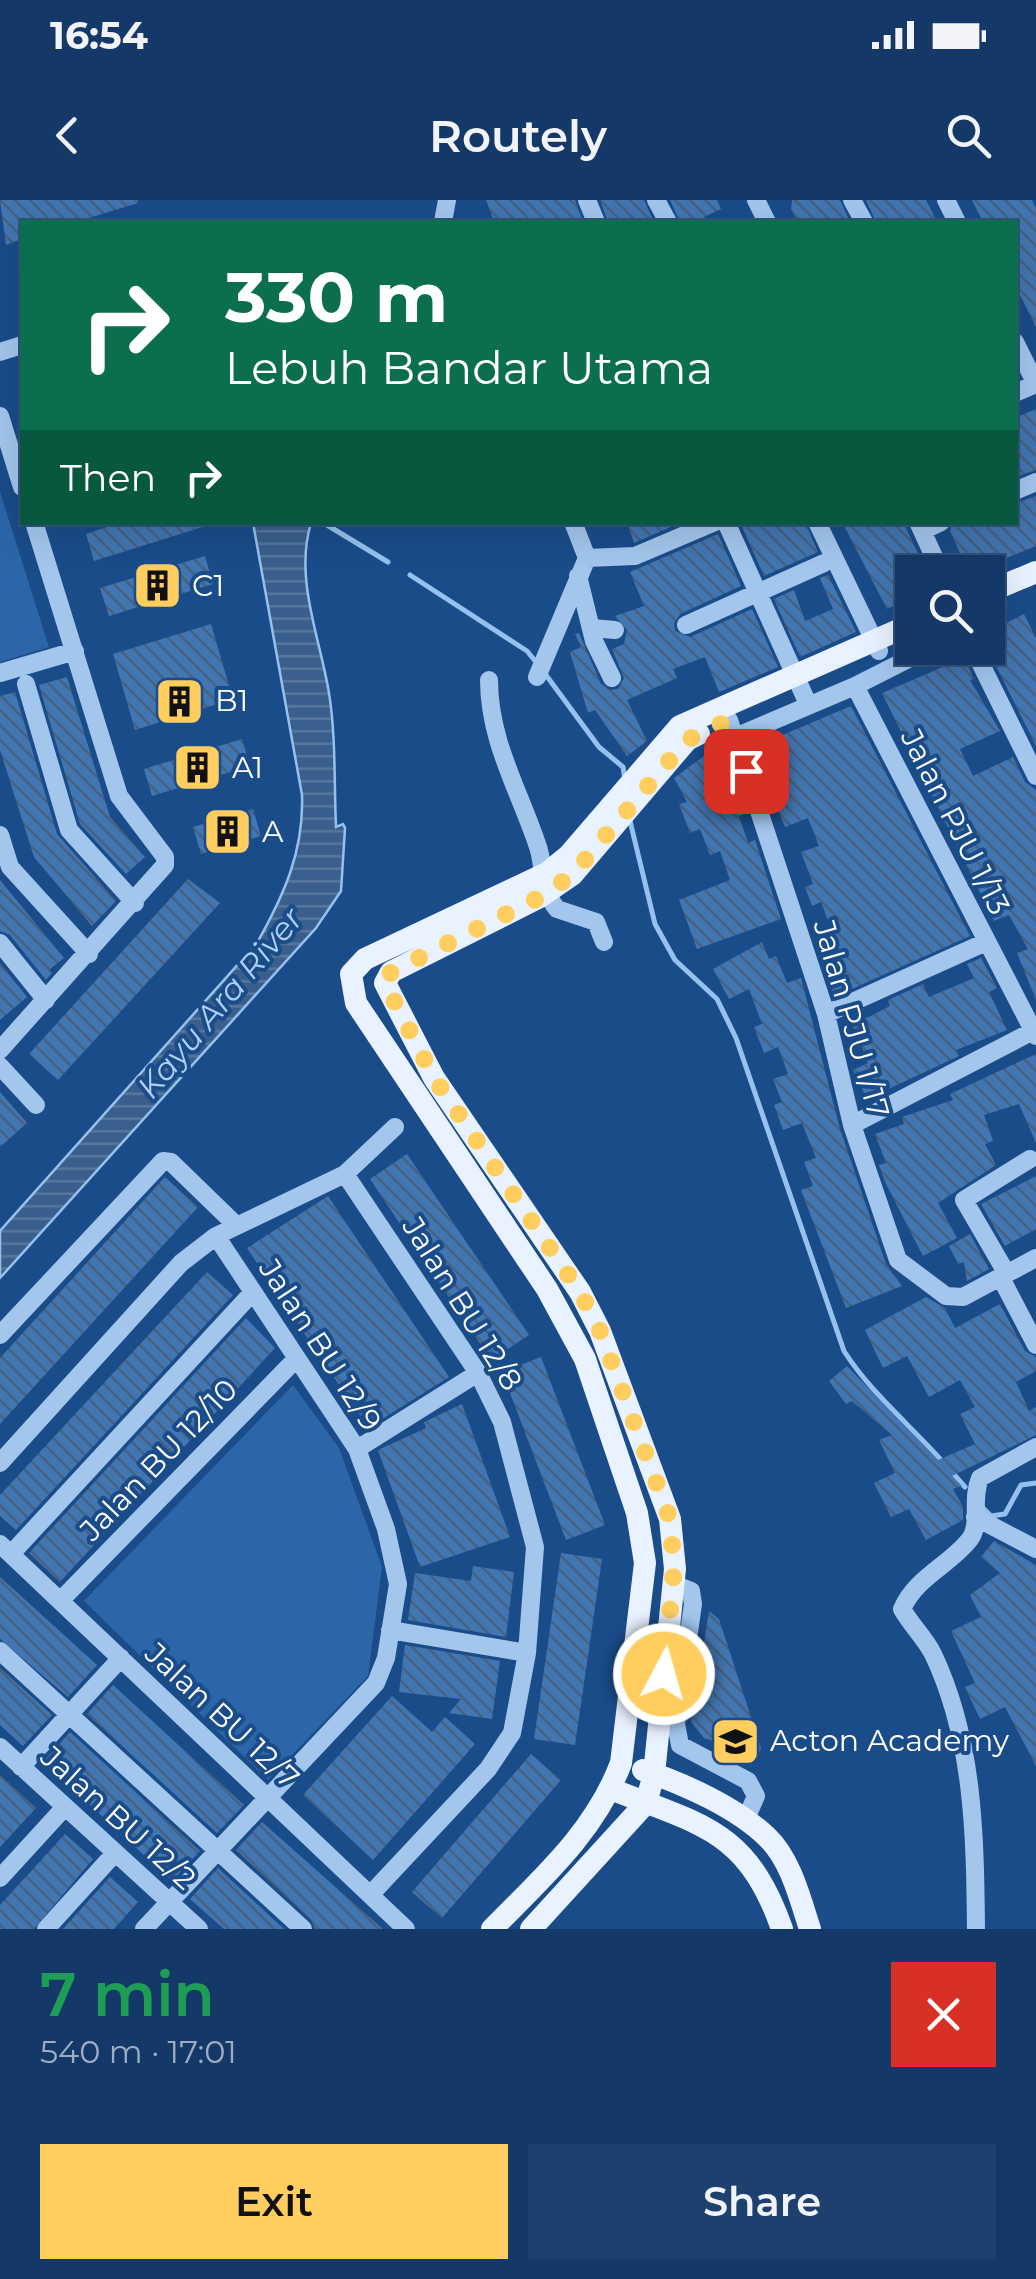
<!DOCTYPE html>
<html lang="en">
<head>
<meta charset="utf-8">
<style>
  :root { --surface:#143968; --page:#1d406e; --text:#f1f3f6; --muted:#9dacc0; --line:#33537c; --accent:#ffce5f }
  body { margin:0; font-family:Montserrat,sans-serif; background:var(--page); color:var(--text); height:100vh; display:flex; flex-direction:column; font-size:38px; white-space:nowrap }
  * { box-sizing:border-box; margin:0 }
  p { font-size:32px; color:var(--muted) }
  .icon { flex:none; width:55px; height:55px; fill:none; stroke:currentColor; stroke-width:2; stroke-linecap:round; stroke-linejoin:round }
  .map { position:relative; height:1729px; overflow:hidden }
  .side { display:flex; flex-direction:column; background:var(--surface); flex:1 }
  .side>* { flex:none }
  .top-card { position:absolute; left:20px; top:20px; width:998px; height:305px; border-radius:0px; box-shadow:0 10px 40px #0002,0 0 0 2px var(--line); background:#0b6e4f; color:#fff; overflow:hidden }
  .tools { position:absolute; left:895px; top:355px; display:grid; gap:20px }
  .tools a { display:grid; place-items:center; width:110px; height:110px; border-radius:0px; background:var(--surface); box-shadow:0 10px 40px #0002,0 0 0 2px var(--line); font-size:50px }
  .pin { position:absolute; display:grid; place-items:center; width:85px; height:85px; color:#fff; margin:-42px; border-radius:20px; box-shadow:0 5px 15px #0006 }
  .me { position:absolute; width:110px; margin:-55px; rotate:6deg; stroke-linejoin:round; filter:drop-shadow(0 0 8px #0008) }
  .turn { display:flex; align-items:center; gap:35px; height:210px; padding:0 40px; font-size:45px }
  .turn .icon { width:130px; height:130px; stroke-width:2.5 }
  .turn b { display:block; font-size:70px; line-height:85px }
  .then { display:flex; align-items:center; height:95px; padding:0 40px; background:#0003; gap:20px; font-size:38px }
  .round { display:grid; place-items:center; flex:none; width:105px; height:105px; border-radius:0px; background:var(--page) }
  .headline { display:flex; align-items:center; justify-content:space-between; height:170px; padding:0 40px }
  h1 { font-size:60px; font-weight:600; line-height:75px; color:#1e9e55 }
  .cta { display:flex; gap:20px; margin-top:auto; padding:20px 40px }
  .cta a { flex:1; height:115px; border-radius:0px; background:var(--accent); color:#111; font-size:40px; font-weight:600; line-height:115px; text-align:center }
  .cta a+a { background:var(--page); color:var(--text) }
  .status { display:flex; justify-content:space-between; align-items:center; height:70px; padding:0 50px; background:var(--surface); direction:ltr }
  .status svg { height:28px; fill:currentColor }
  header { display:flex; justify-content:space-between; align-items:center; height:130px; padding:0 40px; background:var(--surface); font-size:45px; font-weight:600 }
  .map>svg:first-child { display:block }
</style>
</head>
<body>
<div class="status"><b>16:54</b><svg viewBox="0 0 49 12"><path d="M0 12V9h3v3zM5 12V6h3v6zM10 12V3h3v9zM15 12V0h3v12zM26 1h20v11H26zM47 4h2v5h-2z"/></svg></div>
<header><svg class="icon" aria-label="back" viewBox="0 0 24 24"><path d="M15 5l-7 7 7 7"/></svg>Routely<svg class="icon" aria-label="search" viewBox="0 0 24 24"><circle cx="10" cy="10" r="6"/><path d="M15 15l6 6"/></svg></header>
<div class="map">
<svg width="1036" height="1729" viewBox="0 0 1036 1729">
  <defs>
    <pattern id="water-rules" width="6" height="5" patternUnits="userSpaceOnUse" patternTransform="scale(2.5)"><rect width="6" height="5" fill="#3a5f8c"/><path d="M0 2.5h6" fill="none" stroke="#58779d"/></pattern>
    <pattern id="building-back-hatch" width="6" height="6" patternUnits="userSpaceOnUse" patternTransform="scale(2.5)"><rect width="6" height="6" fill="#4276b2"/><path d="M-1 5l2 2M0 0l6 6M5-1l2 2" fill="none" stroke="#47617f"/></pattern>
  </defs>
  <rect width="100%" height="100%" fill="#1a4c8a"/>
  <path fill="#2c66a8" d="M0,292L49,447L0,462Z
    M293,1185L339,1248L382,1367L368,1476L268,1580L84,1401Z"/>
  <path fill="url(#water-rules)" stroke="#96c1ef" stroke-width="2.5" d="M253,323H311C294,378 320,438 329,493C336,536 334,583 336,627L343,624L345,628L341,691L316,728L0,1078V1031L257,743C284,695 304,651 302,595Z"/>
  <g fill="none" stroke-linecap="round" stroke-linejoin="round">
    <path stroke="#96c1ef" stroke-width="5" d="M322,322L388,362
      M410,375L527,451L536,462
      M543,471L599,547L623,567L625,580
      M630,621L655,724L675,760L717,799L736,838L844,1151C870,1192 910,1225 943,1262
      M950,1270L965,1287
      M982,1307L991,1316L1005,1314L1021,1285L1036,1283"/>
  </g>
  <path fill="url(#building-back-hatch)" d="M0,0H138V3L76,22H22V39L6,45Z
    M486,0H575L583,22H494Z
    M600,0H644L654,22H608Z
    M670,0H717L721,9L704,17L707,22H680Z
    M792,0H840L850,22H798L791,9Z
    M866,0H926L937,22H876Z
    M972,0H1032L1036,9V127L1015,85V22H983Z
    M1036,209V270L1015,277V218Z
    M1036,296V346L981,368L964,362L950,331L953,322H1015V303Z
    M122,322H209V325L94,361L86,334Z
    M627,322H682L634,343Z
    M740,322H805L818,352L764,376Z
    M842,322H903L927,372H912V398L887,409Z
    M718,334L741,386L680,414L674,423L675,431L690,437L752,409L778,467L719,492L705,457L673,469L677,478L627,500L647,541L627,556L595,510L588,513L570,452L581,447L575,434L579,433L601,484L610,490L618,489L624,478L612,449L624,444L627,430L615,416L644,406L630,372Z
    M205,356L213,384L109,416L100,388Z
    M828,375L856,432L800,457L774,399L794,390L805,421L833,409L820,378Z
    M1024,414L1036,438V546L987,448L988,432Z
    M211,424L233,499L135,530L113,454Z
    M964,458L974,479L970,480L1000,531L960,549L973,576L1013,557L1025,582L1036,590V800L1017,753L1028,749L1009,715L994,721L882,493Z
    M67,477L110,617L145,657L126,674L80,624L39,485Z
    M15,492L57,634L116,701L92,726L34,657L0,550V496Z
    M851,506L970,736L834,797L819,742L834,736L821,702L812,706L805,687L813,684L801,652L819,646L808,618L785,627L752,548Z
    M242,539L250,566L152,596L144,569Z
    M715,548L721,561L728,558L747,613L739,616L748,643L755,640L781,719L697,749L679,700L730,680L720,651L710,655L700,629L690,633L679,604L687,602L674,578Z
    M253,609L261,636L201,654L193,627Z
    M188,679L220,703L58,880L29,854Z
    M0,680L64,758L49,770L52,773L46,780L10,735L0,731Z
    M762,742L769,759L776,756L787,783L801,778L840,929L886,1064L902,1086L846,1108L801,990L813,986L804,962L816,958L802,923L783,930L774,905L782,902L773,879L788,874L778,847L764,853L754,827L762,824L749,789L729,799L713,769Z
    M981,758L997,788L989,792L1007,830L956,850L959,856L867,899L853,870L868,863L853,825L890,806L888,800L923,784L929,797L974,778L967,764Z
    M0,763L27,797L0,820Z
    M1036,854V943L1019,904L984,915L993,941L985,944L996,965L938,1003L957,1038L923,1056L885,982L879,965L886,963L875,934L904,924L902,917L953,900L950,894Z
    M0,892L27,923L0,947Z
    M407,954L529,1135L491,1160L370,979Z
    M1036,976V1029L1005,1046L981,1004Z
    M165,977L198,1007L0,1224V1158Z
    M328,996L449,1177L368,1228L247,1048Z
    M970,1034L989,1069L967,1081L964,1062L958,1064L949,1046Z
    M207,1072L233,1095L16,1330L0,1316V1295Z
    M926,1097L945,1108L955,1128L1000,1104L1025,1151L1036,1157V1171L1016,1182L1029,1211L1036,1207V1235L952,1276L962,1286L953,1289L963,1307V1320L926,1340L909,1309L891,1317L874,1283L895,1273L879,1240L892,1235L852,1201L846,1204L829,1181L847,1166L938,1260L975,1244L960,1214L975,1207L960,1180L929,1197L907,1156L883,1168L865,1130Z
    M246,1118L275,1148L60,1382L29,1353Z
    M541,1157L605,1325L566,1340L502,1172Z
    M462,1204L510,1337L420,1367L378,1250L426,1228L424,1222Z
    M994,1341L1036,1365V1566L1005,1507L980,1519L965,1487L975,1483L951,1431L981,1417L970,1395L1000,1373L981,1357Z
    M561,1353L602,1359L575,1545L534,1539Z
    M473,1366L514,1372L506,1437L408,1420L415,1373L471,1381Z
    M0,1377L97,1465L68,1497L0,1439Z
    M709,1411L719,1419L761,1548L757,1556L704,1538L691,1522Z
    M405,1445L500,1461L492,1519L449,1513L461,1499L399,1492Z
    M0,1468L52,1515L23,1546L0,1525Z
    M113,1485L244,1605L217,1633L87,1514Z
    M392,1496L432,1532L445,1517L475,1544L373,1660L303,1595Z
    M70,1532L200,1651L172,1681L43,1562Z
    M531,1554L561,1580L442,1718L412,1692Z
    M0,1575L36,1608L0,1647Z
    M262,1622L383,1729H315L311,1720L236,1650Z
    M65,1634L93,1659L34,1729H0V1705Z
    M218,1668L284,1729H224L190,1699Z
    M110,1677L138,1702L114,1729H63Z"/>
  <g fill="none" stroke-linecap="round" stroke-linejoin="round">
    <path stroke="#a3c6ed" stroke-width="18" d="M587,0L596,22
      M656,0L668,22
      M756,0L767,22
      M852,0L864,22
      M946,0L957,22
      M443,22L447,0
      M1015,142L1036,184
      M0,152L22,145
      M1015,193L1036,184
      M0,216L22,287
      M1015,291L1036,282
      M726,322L808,504
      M817,322L879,451
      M918,322L941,372
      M922,331L941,322
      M587,358L635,356L715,322
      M578,376L594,441L612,478
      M686,425L824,363
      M592,428L615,430
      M973,448L1036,576
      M0,473L75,451
      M537,477L587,358L573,322
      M489,480C489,540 518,588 537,644C546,667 538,686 557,709L596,722L604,742
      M26,484L69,630L135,703
      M855,486L1036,836
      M729,520L826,814L852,925L898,1060L946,1096L963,1097L1036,1058
      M735,537L855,486L930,448
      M0,635L10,667L89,754
      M0,743L46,800
      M826,814L986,742
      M0,850L165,665V657L119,596L34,322
      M0,866L36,905
      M852,925L1033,831
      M345,974L478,1173L502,1222L535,1347L527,1453L512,1533L488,1569L371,1694
      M1007,1074L964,1000L1030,959
      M1001,1078L1036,1145
      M0,1135L163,961L171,962L237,1026
      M357,1249L478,1173
      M0,1263L181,1063L216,1036L345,974L395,927
      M975,1317L1036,1349
      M0,1344L406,1729
      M11,1354L253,1092
      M673,1384L691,1391L693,1404L676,1524L680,1545L748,1581L756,1596L745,1621
      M60,1401L297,1158
      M390,1430L527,1453
      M0,1451L303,1729
      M0,1547L199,1729
      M21,1567L121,1458
      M0,1678L64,1608
      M46,1729L115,1653
      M144,1729L376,1483L386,1458L398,1384L386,1329L357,1249L216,1036
      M976,1729C975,1636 974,1540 933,1454C925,1438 911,1425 902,1409C916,1377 950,1365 970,1339C981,1325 971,1299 980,1278L1036,1247"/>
    <path stroke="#e9f2ff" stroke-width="22" d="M988,392L1036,372
      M643,1570C684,1584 736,1607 767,1637C791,1660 800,1699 810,1729
      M611,1589C701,1625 747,1629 782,1729
      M492,1729C542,1678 595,1632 621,1563L645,1363L637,1313L585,1159L547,1089L356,803L351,774L365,759L547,673L569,655L680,526L912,424
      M531,1729L646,1603L654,1574L675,1369L670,1319L600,1131L580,1092L434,878L385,783L391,772L540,697L572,675L687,540L699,534"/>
  </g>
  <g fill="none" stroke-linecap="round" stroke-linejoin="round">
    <path stroke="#ffce5f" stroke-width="18" stroke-dasharray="0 32.4" d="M664,1474L674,1369L670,1319L600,1131L580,1092L434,878L385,783L391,772L540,697L572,675L687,540L729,520L746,571"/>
  </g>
  <defs>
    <symbol id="building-square" viewBox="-11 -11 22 22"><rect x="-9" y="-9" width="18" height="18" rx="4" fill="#ffce5f" stroke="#1a4c8a"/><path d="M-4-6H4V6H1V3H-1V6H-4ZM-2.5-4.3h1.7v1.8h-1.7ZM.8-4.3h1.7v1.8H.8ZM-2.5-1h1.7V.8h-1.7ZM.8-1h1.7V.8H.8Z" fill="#111"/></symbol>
    <symbol id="school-square" viewBox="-11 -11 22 22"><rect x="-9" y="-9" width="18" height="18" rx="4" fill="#ffce5f" stroke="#1a4c8a"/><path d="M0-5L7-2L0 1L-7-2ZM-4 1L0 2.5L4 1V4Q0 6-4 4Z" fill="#111"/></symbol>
  </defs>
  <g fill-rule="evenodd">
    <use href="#building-square" x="130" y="358" width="55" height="55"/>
    <use href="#building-square" x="152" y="474" width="55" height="55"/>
    <use href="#building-square" x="170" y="540" width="55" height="55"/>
    <use href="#building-square" x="200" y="604" width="55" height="55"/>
    <use href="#school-square" x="708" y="1514" width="55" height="55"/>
  </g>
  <g text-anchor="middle" stroke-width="8" stroke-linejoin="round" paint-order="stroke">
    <g font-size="30" fill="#fff" stroke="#1a4c8a" text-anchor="start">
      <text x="192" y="396">C1</text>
      <text x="215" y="511">B1</text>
      <text x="232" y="578">A1</text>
      <text x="262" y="642">A</text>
      <text x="770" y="1551">Acton Academy</text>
    </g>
    <g font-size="30" fill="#fff" stroke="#1a4c8a">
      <text transform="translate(955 622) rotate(63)" y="10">Jalan PJU 1/13</text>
      <text transform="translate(851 819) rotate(74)" y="10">Jalan PJU 1/17</text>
      <text transform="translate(462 1104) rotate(58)" y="10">Jalan BU 12/8</text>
      <text transform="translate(320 1145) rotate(57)" y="10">Jalan BU 12/9</text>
      <text transform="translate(159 1260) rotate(-46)" y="10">Jalan BU 12/10</text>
      <text transform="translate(222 1516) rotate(43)" y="10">Jalan BU 12/7</text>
      <text transform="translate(118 1618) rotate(42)" y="10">Jalan BU 12/2</text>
    </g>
    <g font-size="32" font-style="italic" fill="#afd0f4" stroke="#1a4c8a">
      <text transform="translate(220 803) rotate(-50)" y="11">Kayu Ara River</text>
    </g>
  </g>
</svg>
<div class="tools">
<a><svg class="icon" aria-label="search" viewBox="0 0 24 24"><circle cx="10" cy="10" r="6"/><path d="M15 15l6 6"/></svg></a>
</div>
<div class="pin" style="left:746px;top:571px;background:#d93025"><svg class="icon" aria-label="arrive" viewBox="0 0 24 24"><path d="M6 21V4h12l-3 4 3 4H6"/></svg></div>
<svg class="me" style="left:664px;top:1474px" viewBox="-20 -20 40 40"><circle r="17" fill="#ffce5f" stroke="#fff" stroke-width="3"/><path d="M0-11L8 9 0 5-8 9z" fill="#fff"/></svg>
<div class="top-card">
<div class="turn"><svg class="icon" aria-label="right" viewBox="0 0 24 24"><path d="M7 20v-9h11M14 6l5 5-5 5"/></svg><div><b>330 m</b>Lebuh Bandar Utama</div></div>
<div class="then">Then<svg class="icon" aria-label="right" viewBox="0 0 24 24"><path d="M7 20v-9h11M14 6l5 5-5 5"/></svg></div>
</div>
</div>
<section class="side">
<div class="headline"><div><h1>7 min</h1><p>540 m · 17:01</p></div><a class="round" style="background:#d93025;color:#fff"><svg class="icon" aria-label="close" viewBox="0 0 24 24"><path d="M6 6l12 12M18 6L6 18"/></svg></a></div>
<div class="cta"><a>Exit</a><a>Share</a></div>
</section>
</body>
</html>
